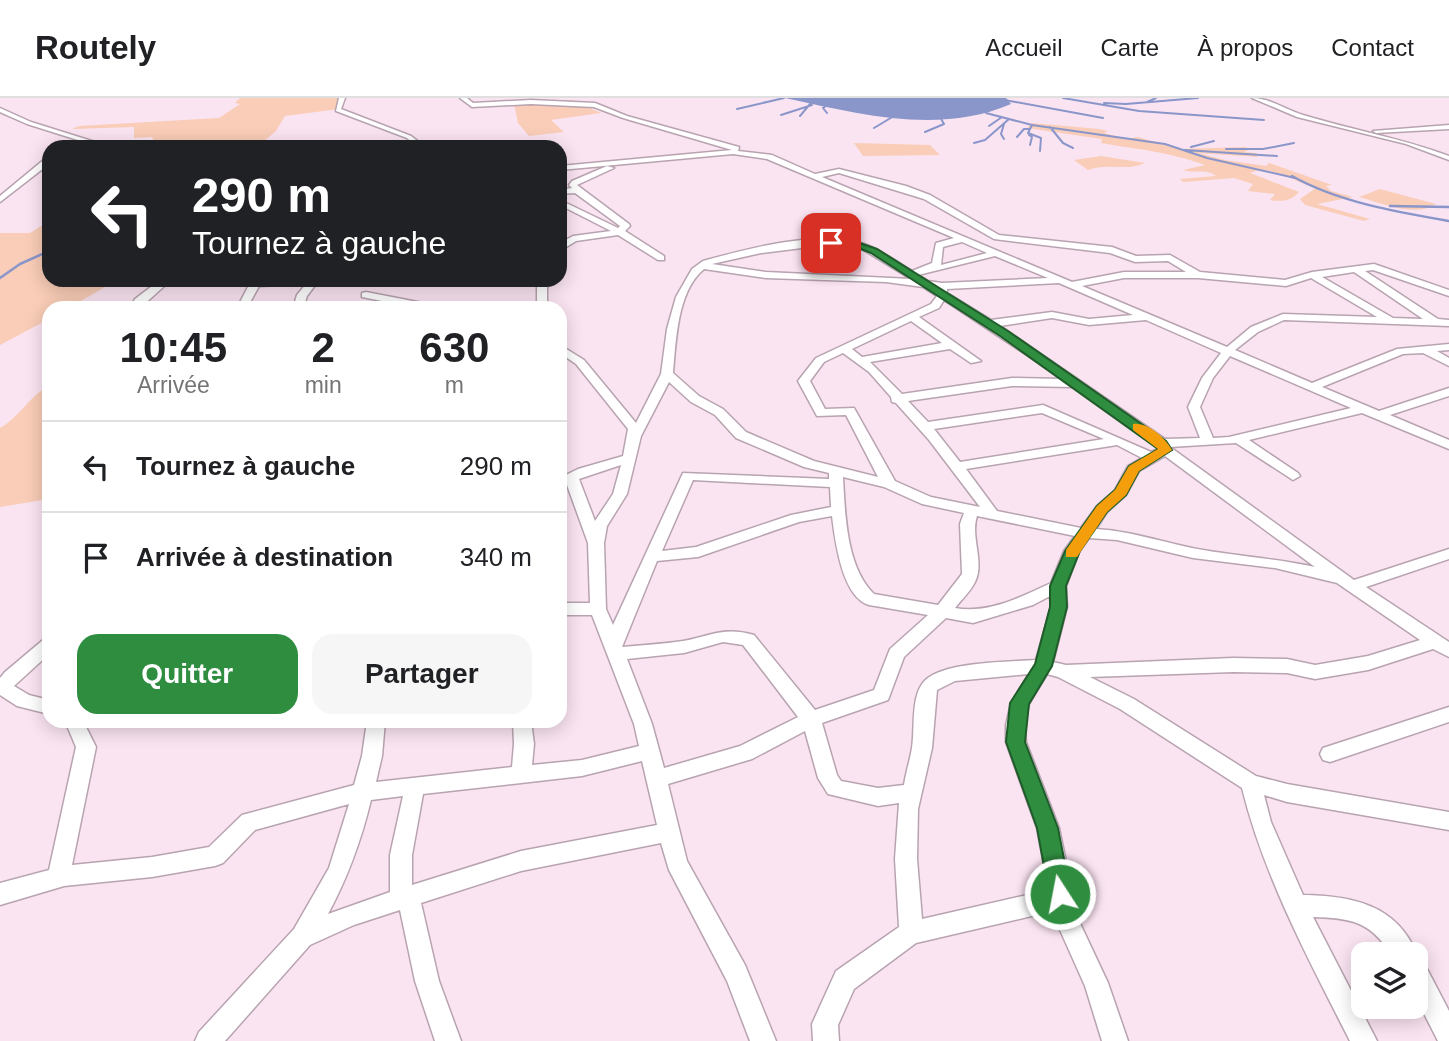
<!DOCTYPE html>
<html lang="fr">
<head>
<meta charset="utf-8">
<style>
  :root { --surface:#fff; --page:#f6f6f6; --text:#202124; --muted:#757577; --line:#e0e0e0; --accent:#2f8d40 }
  body { margin:0; font-family:Helvetica,sans-serif; background:var(--page); color:var(--text); height:100vh; display:flex; flex-direction:column; font-size:26px; white-space:nowrap }
  * { box-sizing:border-box; margin:0 }
  p { font-size:23px; color:var(--muted) }
  .icon { flex:none; width:38px; height:38px; fill:none; stroke:currentColor; stroke-width:2; stroke-linecap:round; stroke-linejoin:round }
  .map { position:relative; flex:1; overflow:hidden }
  .sheet { position:absolute; left:42px; top:203px; width:525px; height:427px; display:flex; flex-direction:column; background:var(--surface); border-radius:21px; box-shadow:0 4px 18px #0003 }
  .sheet>* { flex:none }
  .banner { position:absolute; left:42px; top:42px; width:525px; height:147px; border-radius:21px; box-shadow:0 4px 18px #0003; background:#202124; color:#fff; overflow:hidden }
  .tools { position:absolute; left:1351px; top:844px; display:grid; gap:14px }
  .tools a { display:grid; place-items:center; width:77px; height:77px; border-radius:14px; background:var(--surface); box-shadow:0 4px 18px #0003; font-size:35px }
  .pin { position:absolute; display:grid; place-items:center; width:60px; height:60px; color:#fff; margin:-30px; border-radius:14px; box-shadow:0 4px 10px #0006 }
  .me { position:absolute; width:77px; margin:-38px; rotate:349deg; stroke-linejoin:round; filter:drop-shadow(0 0 5px #0008) }
  .turn { display:flex; align-items:center; gap:24px; height:147px; padding:0 35px; font-size:32px }
  .turn .icon { width:91px; height:91px; stroke-width:2.5 }
  .turn b { display:block; font-size:49px; line-height:60px }
  .eta { display:flex; justify-content:space-evenly; align-items:center; height:119px; text-align:center }
  .eta b { font-size:42px; font-weight:700; line-height:49px }
  .cta { display:flex; gap:14px; margin-top:auto; padding:14px 35px }
  .cta a { flex:1; height:80px; border-radius:21px; background:var(--accent); color:#fff; font-size:28px; font-weight:700; line-height:80px; text-align:center }
  .cta a+a { background:var(--page); color:var(--text) }
  ul { padding:0; list-style:none }
  li { display:flex; align-items:center; gap:21px; height:91px; padding:0 35px; border-top:2px solid var(--line) }
  li div { flex:1 }
  li b { display:block; font-size:26px }
  li em { font-style:normal }
  header { display:flex; align-items:center; gap:42px; box-sizing:border-box; height:98px; padding:0 35px; background:var(--surface); border-bottom:2px solid var(--line) }
  header strong { font-size:33px }
  nav { display:flex; gap:38px; margin-inline-start:auto; font-size:24px }
  .map>svg:first-child { display:block }
</style>
</head>
<body>
<header>
<strong>Routely</strong>
<nav><a>Accueil</a><a>Carte</a><a>À propos</a><a>Contact</a></nav>
</header>
<div class="map">
<svg width="1449" height="943" viewBox="0 0 1449 943">
  <rect width="100%" height="100%" fill="#fbe4f2"/>
  <path fill="#f9cdb7" d="M240,0H343L339,11L285,18L276,33L257,49H156L152,39L134,40V29L72,31L79,28L219,20L240,6L235,5Z
    M572,2L601,15L551,22L564,34L529,38L518,25L514,5Z
    M1032,25L1099,31L1108,33L1104,35L1126,41L1138,39L1179,51L1245,49L1251,51L1244,54L1256,55L1258,59L1198,55L1225,62L1266,68L1269,65L1332,87L1326,88L1331,93L1353,99L1317,106L1370,121L1364,123L1305,107L1300,101L1316,90C1296,85 1271,65 1250,75L1299,94C1291,103 1282,104 1270,102L1275,96L1248,93L1253,86L1234,80L1183,84L1180,81L1216,78C1205,70 1195,76 1183,72L1205,67C1165,53 1141,52 1101,45L1102,41L1027,30Z
    M854,45L930,47L940,57L863,58Z
    M1101,58L1145,65C1126,74 1108,64 1088,72L1074,62Z
    M1380,91L1436,106C1416,120 1381,105 1359,99Z
    M49,123V182H117L69,210H49V221L0,247V135H30Z
    M49,288V401L0,409V330C21,318 29,298 49,288Z"/>
  <path fill="#8a96ca" d="M785,0H1006L1011,6C939,37 859,16 785,0Z"/>
  <g fill="none" stroke-linecap="round" stroke-linejoin="round">
    <path stroke="#8a96ca" stroke-width="2" d="M994,0L1103,20
      M1063,0L1139,13L1264,22
      M1147,4L1156,0
      M1104,5L1126,6
      M1126,6L1198,0
      M737,11L784,0
      M827,15L823,10L829,6
      M986,15L1032,27L1165,46L1207,60L1295,80
      M781,17L812,7
      M800,18L815,0
      M1004,26L1001,36L1004,41
      M1032,27L1028,35L1041,40L1040,53
      M989,28L1002,19
      M1050,29L1063,45L1073,50
      M874,30L894,18
      M925,34L944,26L940,19
      M1029,37L1032,39L1030,47
      M1017,39L1024,31H1030
      M974,45L985,42L1009,21
      M1191,49L1214,43
      M1226,51H1263L1294,45
      M1185,52L1277,58"/>
    <path stroke="#8a96ca" stroke-width="2.5" d="M1292,78C1338,104 1397,114 1449,123
      M1390,108L1449,109
      M0,180L20,166L49,153"/>
    <defs>
      <path id="minor" d="M339,0H345L341,11L411,38L425,49H417L407,40L336,13Z
        M460,0H467L473,5L531,2L595,5L627,18L739,49L738,53L772,57L815,76L839,71L906,88L930,97L999,137L1112,149L1136,158L1170,157L1200,174L1285,182L1312,174L1374,166L1449,192V198L1373,172L1365,173L1438,221L1449,222V228L1284,222L1258,234L1235,252L1312,285L1397,251L1449,246V252L1437,253L1449,260V268L1423,255L1403,256L1322,289L1379,313L1449,290V298L1390,317L1449,342V351L1362,315L1249,342L1298,375L1300,378L1293,382L1236,345L1170,349L1354,482L1449,451V461L1366,489L1449,544V559L1433,551L1368,572L1315,581L1287,575L1233,574L1090,579L1134,601L1256,678L1287,686L1449,714V732L1287,704L1264,697L1271,724L1303,797C1352,798 1396,806 1417,856L1416,859V856H1391C1370,823 1350,820 1313,819L1377,943H1350C1309,862 1264,779 1242,690L1120,611L1058,579L1047,576L1029,606L1024,627L1026,644L1059,730L1078,821L1108,885L1128,943H1102L1085,888L1056,823L1053,813L916,845L854,891L838,927L839,943H813L812,926L836,873L899,829L895,761L899,705L878,708L828,696L818,680L805,633L752,661L668,686L687,763L745,867L776,943H750L727,883L669,772L661,745L521,773L421,805L439,883L461,943H435L415,883L400,812L354,827L310,847L225,943H195L199,934L294,831L329,770L349,706L255,732L223,765L215,768L152,779L64,788L0,807V785L49,772L76,649L65,623H83L96,649L72,767L152,759L209,749L242,717L354,687L362,658L367,623H385L382,658L376,684L512,669L514,646L513,623H531L534,646L532,667L582,662L639,648L634,626L592,517H560V505H590L588,445L567,387L560,389V380L578,371L623,358L628,331L576,266L560,255V247L584,262L636,325L661,276L667,231L676,199L692,171L703,163C747,151 819,131 864,146C882,152 896,164 912,173L932,165L936,145L954,140L767,61L733,56L560,72V68L732,52L623,20L594,9L531,6L472,9ZM839,75L924,101L994,141L1110,155L1135,164L1168,163L1186,174H1124L1072,184L822,79ZM962,144L987,155L941,167L943,149ZM826,147L862,151L911,181L766,174L712,166L761,155ZM995,158L1048,180L942,185L928,183L918,177ZM704,171L766,180L886,184L923,189L937,198L931,206L816,260L798,283L817,318L846,317L878,379L814,363L746,334L723,311L699,298L673,275C676,243 677,193 704,171ZM1354,174L1423,221L1393,220L1322,179ZM1124,180H1198L1286,188L1311,180L1377,219L1283,216L1251,229L1227,249L1082,188ZM1059,185L1133,217L1089,221L1052,214L991,222L947,195V191ZM944,202L1063,281L1012,280L902,296L870,264L950,251L971,265L981,263L919,219L939,210ZM1052,220L1089,227L1146,222L1221,255L1202,280L1188,309L1200,340L1165,341L1000,228ZM911,223L942,245L862,259L852,251ZM843,255L869,274L891,299L892,304L896,305L929,342L980,409L931,399L895,383L854,310L825,311L810,283L824,264ZM1230,258L1351,310L1229,339L1213,340L1200,309L1213,280ZM669,284L691,304L715,317L736,340L804,369L829,375V381L683,375L613,527L606,511L604,445L607,428L627,396L641,338ZM1012,288L1073,289L1156,347L1158,351L1151,354L1043,307L928,324L908,303ZM1042,315L1104,341L960,364L934,331ZM1117,347L1142,360L1128,368L1115,392L1097,408L1081,430L997,413L966,371ZM1165,358L1315,469C1274,460 1233,458 1192,450C1159,443 1129,433 1096,431L1107,414L1126,397L1139,373ZM621,367L613,396L595,423L579,381ZM843,379L884,389L922,406L964,415L960,426L962,476L938,507L874,496C846,469 845,415 843,379ZM693,382L830,389L831,409L791,417L696,449L662,453ZM832,418C835,442 842,499 869,507L928,517L890,551L874,592L815,612L754,537C725,528 710,538 683,543C663,546 642,547 622,549L657,463L698,459L799,424ZM977,418L1075,438L1064,453L1051,485C1021,499 988,516 955,510C961,502 971,493 975,484C985,464 970,439 977,418ZM1089,440L1117,442L1193,460L1275,470L1337,485L1420,542L1368,558L1315,567L1287,561L1233,560L1066,567L1053,564L1067,509L1066,488L1079,454ZM1050,498L1051,509L1036,562C1009,564 937,563 922,586C911,602 915,631 912,650C910,662 906,674 904,687L878,690L841,683L837,677L822,625L888,602L904,559L946,520L973,525L1033,507ZM723,544L743,547L798,619L740,648L664,670L652,626L627,561L684,555ZM1029,576L1011,605L1006,627V644L1037,730L1049,792L922,821L917,761L918,711L932,650L937,592L955,583ZM642,663L657,727L521,753L412,787V757L423,696L582,678ZM403,698L390,757V794L328,816C348,779 361,743 371,702Z
        M1252,0C1270,0 1286,12 1303,17C1352,32 1401,40 1449,58V62L1406,46L1297,19Z
        M0,10L31,24L111,49H100L27,26L0,14Z
        M1449,27V31L1376,35L1373,33Z
        M46,60H49V66L0,104V98Z
        M607,68L614,70L577,87L629,126L630,128L625,133L664,158V162H658L618,137L576,143L560,153V145L573,138L611,133L560,107V102L618,130L620,128L575,95L560,96V92L572,90L569,87L572,83Z
        M160,182H171L140,210H130L135,201Z
        M228,182H349L344,185L316,186L307,198L303,210H293L297,197L306,186L259,188L247,210H237L249,187Z
        M537,182H547V210H537Z
        M366,194L433,207L438,210H417L362,199V195Z
        M49,540V556L14,588L29,597L49,602V616L17,608L0,597V580L5,574L43,542Z
        M1449,609V624L1330,664L1323,662L1320,656L1323,650Z
        M1416,864L1425,867L1449,913V943H1438L1416,900Z"/>
    </defs>
    <use href="#minor" stroke="#b8a3b0" stroke-width="3"/>
    <use href="#minor" fill="#fff" fill-rule="evenodd"/>
  </g>
  <path fill="#2f8d40" stroke="#1f5c2a" stroke-width="2" d="M828,143H854L877,151L1008,233L1166,343L1172,352L1139,373L1126,397L1107,414L1080,453L1066,488L1067,509L1052,568L1029,606L1025,644L1058,730L1071,796L1068,804L1060,807L1052,804L1049,796L1037,730L1006,644L1010,605L1035,566L1050,509V488L1065,453L1097,408L1115,392L1129,368L1158,351L1000,238L871,155L853,148L828,147Z"/>
  <path fill="#f59e0b" d="M1133,326C1148,324 1165,340 1172,352L1139,373L1126,397L1107,414L1077,459H1066V452L1097,408L1115,392L1129,368L1158,351L1133,332Z"/>
</svg>
<div class="tools">
<a><svg class="icon" aria-label="layers" viewBox="0 0 24 24"><path d="M12 4l9 5-9 5-9-5zM3 14l9 5 9-5"/></svg></a>
</div>
<div class="pin" style="left:831px;top:145px;background:#d93025"><svg class="icon" aria-label="arrive" viewBox="0 0 24 24"><path d="M6 21V4h12l-3 4 3 4H6"/></svg></div>
<svg class="me" style="left:1060px;top:796px" viewBox="-20 -20 40 40"><circle r="17" fill="#2f8d40" stroke="#fff" stroke-width="3"/><path d="M0-11L8 9 0 5-8 9z" fill="#fff"/></svg>
<div class="banner">
<div class="turn"><svg class="icon" aria-label="left" viewBox="0 0 24 24"><path d="M17 20v-9H6M10 6l-5 5 5 5"/></svg><div><b>290 m</b>Tournez à gauche</div></div>
</div>
<section class="sheet">
<div class="eta">
<div><b>10:45</b><p>Arrivée</p></div>
<div><b>2</b><p>min</p></div>
<div><b>630</b><p>m</p></div>
</div>
<ul>
<li><svg class="icon" aria-label="left" viewBox="0 0 24 24"><path d="M17 20v-9H6M10 6l-5 5 5 5"/></svg><div><b>Tournez à gauche</b></div><em>290 m</em></li>
<li><svg class="icon" aria-label="arrive" viewBox="0 0 24 24"><path d="M6 21V4h12l-3 4 3 4H6"/></svg><div><b>Arrivée à destination</b></div><em>340 m</em></li>
</ul>
<div class="cta"><a>Quitter</a><a>Partager</a></div>
</section>
</div>
</body>
</html>
